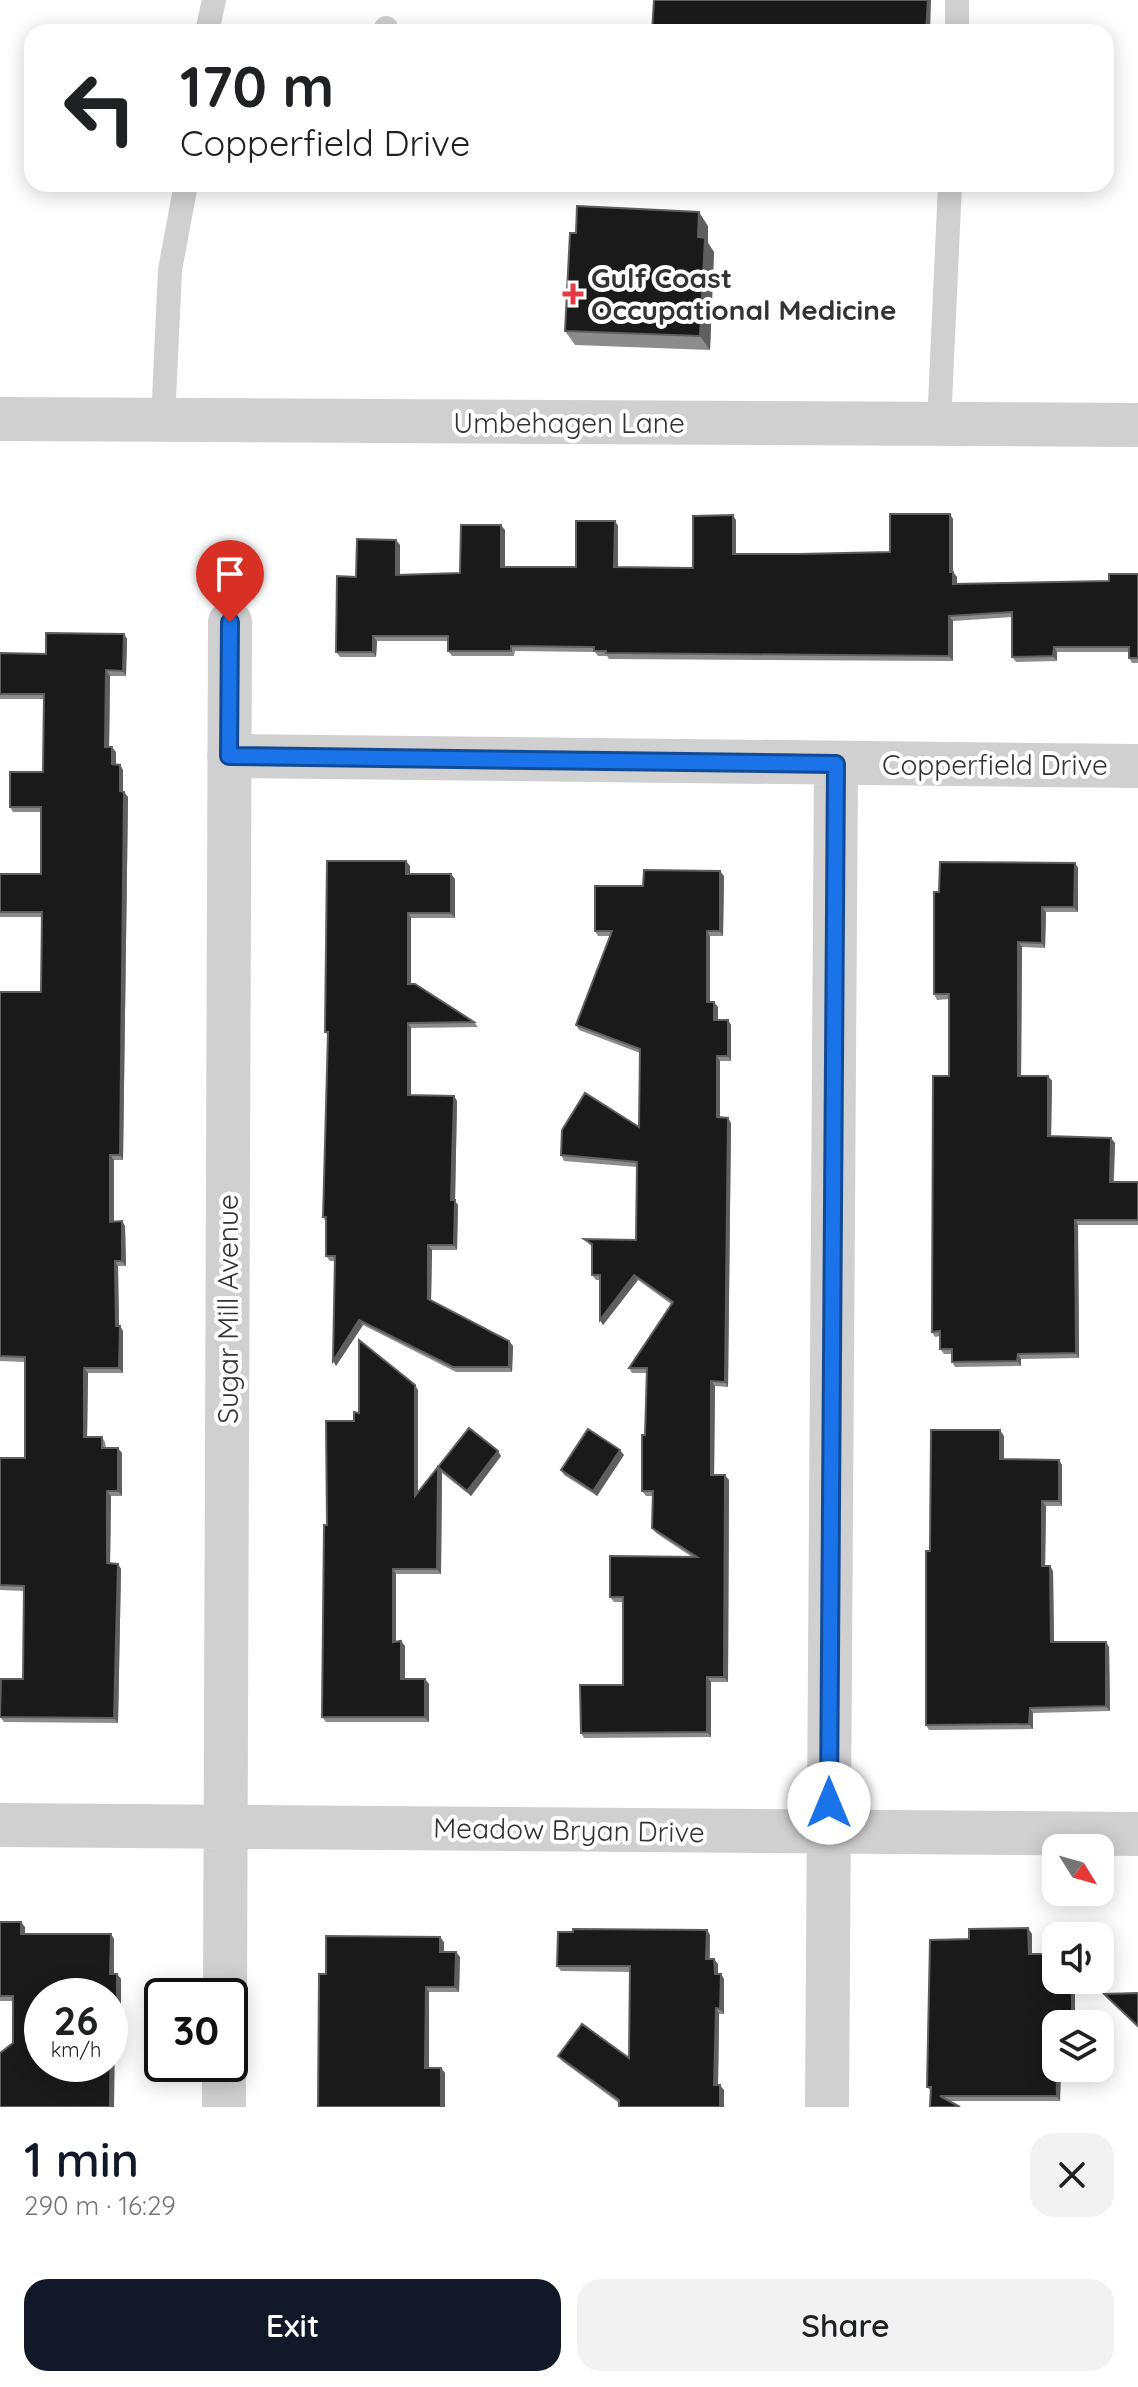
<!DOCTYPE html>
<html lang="en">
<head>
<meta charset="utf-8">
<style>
  :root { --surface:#fff; --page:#f2f2f2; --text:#202124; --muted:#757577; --accent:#111827 }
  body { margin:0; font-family:Quicksand,sans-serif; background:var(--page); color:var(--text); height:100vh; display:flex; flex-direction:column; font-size:30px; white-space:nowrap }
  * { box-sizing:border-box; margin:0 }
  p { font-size:26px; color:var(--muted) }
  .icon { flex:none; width:44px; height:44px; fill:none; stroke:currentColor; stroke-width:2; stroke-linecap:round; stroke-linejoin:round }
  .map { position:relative; height:2107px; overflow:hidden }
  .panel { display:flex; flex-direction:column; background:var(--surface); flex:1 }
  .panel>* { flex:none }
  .guide { position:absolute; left:24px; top:24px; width:1090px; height:168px; border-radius:24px; box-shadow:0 4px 20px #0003; background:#fff; color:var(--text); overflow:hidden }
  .needle { width:52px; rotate:127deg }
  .buttons { position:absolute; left:1042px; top:1834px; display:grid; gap:16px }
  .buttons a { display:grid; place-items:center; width:72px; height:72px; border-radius:16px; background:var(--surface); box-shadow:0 4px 20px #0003; font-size:40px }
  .speed { position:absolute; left:24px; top:1978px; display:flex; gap:16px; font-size:40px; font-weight:700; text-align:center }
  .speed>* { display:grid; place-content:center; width:104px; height:104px; border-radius:50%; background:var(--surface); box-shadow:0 4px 20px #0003; line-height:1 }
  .speed small { font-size:20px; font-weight:400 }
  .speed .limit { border:4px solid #111; border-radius:12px; background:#fff; color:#111 }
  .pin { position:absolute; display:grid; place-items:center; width:68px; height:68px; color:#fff; margin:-82px -34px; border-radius:50% 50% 50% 0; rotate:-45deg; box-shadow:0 0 8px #0007 }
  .pin .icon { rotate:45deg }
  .me { position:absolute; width:88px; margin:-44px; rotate:0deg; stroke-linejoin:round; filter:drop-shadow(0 0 6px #0008) }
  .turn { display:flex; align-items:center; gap:28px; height:168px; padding:0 24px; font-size:36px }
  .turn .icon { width:104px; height:104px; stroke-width:2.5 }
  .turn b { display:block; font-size:56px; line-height:68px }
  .round { display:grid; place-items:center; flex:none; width:84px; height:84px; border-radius:24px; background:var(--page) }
  .head { display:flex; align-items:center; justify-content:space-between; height:136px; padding:0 24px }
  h1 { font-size:48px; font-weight:600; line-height:60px; color:var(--accent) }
  .action { display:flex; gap:16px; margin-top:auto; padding:16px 24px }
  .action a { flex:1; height:92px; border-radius:24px; background:var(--accent); color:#fff; font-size:32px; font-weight:600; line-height:92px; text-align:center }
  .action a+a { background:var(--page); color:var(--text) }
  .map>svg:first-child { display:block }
</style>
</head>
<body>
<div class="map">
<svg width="1138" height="2107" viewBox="0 0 1138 2107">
  <rect width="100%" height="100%" fill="#fff"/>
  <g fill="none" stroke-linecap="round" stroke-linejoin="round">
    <path stroke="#d0d0d0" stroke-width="24" d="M207,32L214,0
      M386,32V28
      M957,32V0
      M163,421L170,270L186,184
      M939,425L950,184"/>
    <path stroke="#d0d0d0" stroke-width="44" d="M0,419L1138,425
      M229,756L1138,766
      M0,1825L1138,1834
      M225,1996L230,622
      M224,2107V2064
      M827,2107L836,764"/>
  </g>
  <path fill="#8c8c8c" d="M708,226V243L714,252L710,350L575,345L565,331L576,233Z
    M953,519V572L957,577V584L1109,581L1138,574V663H1132L1129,658V652H1057V661L1016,662L1012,657V617L953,621V661L609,659L607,656H598L595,652L515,651L514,656H452L448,651V641H377L376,657H340L336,652L356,577L396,540L400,545V575L460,573L505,530V567H576L615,521L618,526V567L693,568L736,520V554H799L890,552Z
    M124,634L127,639L126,676H110L109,747L116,752V764L120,765L123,770V792L128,797L123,1160H114V1222L122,1221L125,1226L126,1266H118L119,1326L123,1331V1373H88L87,1437H102L105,1442L106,1448L122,1453V1496H111L110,1564H118L121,1569L118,1723L4,1722L0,1717L23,1679L24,1591L0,1590V1458H25V1362L0,1361V992H41L42,917H0V874H41V812H13L10,807L43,772L44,699H0V653L46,654Z
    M406,861L410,866V874H451L455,879V918H411V984L474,1022L478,1027L411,1028V1095L454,1096L457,1101L455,1201L458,1205L457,1250H432L431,1301L509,1341L513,1346L512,1372H456L363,1325L336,1366L335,1261H330L326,1256V1222L323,1217L328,1035L325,1032Z
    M1075,863L1078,868V912H1046L1045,948L1022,947L1021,1076H1048L1052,1081L1051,1136L1115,1143L1114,1182H1138V1225H1078L1079,1358L1021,1359V1366L955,1367L952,1362V1354H944L940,1349V1336L935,1337L932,1332L949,1076V999L937,1000L934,994L939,892Z
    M724,876L723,936H710V1002L718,1007V1020H728L731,1025V1061H720V1117L731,1123L728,1387L715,1386L714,1475L729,1480L728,1682H711V1737L584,1738L581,1733L623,1685V1602H614L610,1597L692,1557L656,1533L652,1528L653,1496H646L642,1491L647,1373H632L629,1368L671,1304L638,1280L603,1325L600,1320V1280H596L592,1275V1247L584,1239L636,1240L637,1167L564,1161L561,1155L639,1127L640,1053L579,1030L576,1025L610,936H598L595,931L643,886Z
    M418,1390V1491L469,1428L501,1456L471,1496L442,1473L441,1574H396V1641L405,1646V1679H425L429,1684V1722H326L322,1717L327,1525L359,1413Z
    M1004,1436V1459L1059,1460L1062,1465V1506H1046L1045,1566L1053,1571L1054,1642H1106L1109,1647L1110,1711L1033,1713V1729L929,1730L926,1725L930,1551Z
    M624,1455L597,1496L564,1475L561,1470Z
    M0,1922L25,1927V1934H111L114,1939V1974H117L121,1979V2012H115L114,2107H0L13,2043V2001H0Z
    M707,1930L710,1935V1959L718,1964V1974H721L724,1979V2014H719L718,2085L724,2090V2107H619V2103L562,2061L558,2056L629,2058L630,1972L561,1971L557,1966Z
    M1032,1934V1954L1056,1980H1075V2024H1056V2068H1061L1060,2101H949L931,2091L927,2087Z
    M444,1942V1952H456L460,1957L459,1992H429V2068H441L445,2073V2107L326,1974Z
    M1138,1993V2028L1108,1999L1104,1994Z"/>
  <path fill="#5f5f5f" d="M928,0H931L930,32H926Z
    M699,212L708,226V243L714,252L710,350L700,336L698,237Z
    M950,514L953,519V577L950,572Z
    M733,515L736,520V559L733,554Z
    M615,521L618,526V572L614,567Z
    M501,525L505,530V572L501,567Z
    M396,540L400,545V580L396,575Z
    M953,572L957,577V589L953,584Z
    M949,616L953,621V661L949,656Z
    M124,634L127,639L126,676L123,671Z
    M373,636L377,641L376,657L373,652Z
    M1054,647L1057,652V661L1053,656Z
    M106,670L110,676L109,752L105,747Z
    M112,747L116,752V769L112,764Z
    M120,765L123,770V796L120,791Z
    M124,792L128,797L123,1160L120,1155Z
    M406,861L410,866V879L406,874Z
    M1075,863L1078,868V912L1074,907Z
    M720,871L724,876L723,936L720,931Z
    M451,874L455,879V918L451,913Z
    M1042,907L1046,912L1045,948L1042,943Z
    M408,913L411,918V989L408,984Z
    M707,931L710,936V1007L707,1002Z
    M1018,942L1022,947L1021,1081L1018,1076Z
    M714,1002L718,1007V1025L714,1020Z
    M728,1020L731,1025V1061L728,1056Z
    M408,1023L411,1028V1100L408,1095Z
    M717,1056L720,1061V1122L717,1117Z
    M1048,1076L1052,1081L1051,1141L1048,1136Z
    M454,1096L457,1101L455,1201L458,1205L457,1250L454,1245L451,1200Z
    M728,1118L731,1123L728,1387L725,1382Z
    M1111,1138L1115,1143L1113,1187L1110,1182Z
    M110,1155L114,1160V1227L110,1222Z
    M1075,1220L1078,1225L1079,1358L1076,1353Z
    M122,1221L125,1226L126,1266L122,1261Z
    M428,1245L432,1250L431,1304L428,1299Z
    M115,1261L118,1266L119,1331L116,1326Z
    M634,1275L638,1280L603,1325L600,1320Z
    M359,1320L363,1325L336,1366L333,1361Z
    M120,1326L123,1331V1373L119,1368Z
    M509,1341L513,1346L512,1372L509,1367Z
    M1018,1354L1021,1359V1366L1017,1361Z
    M84,1368L88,1373L87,1442L84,1437Z
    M711,1381L715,1386L714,1480L711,1475Z
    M415,1385L418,1390V1501L415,1496Z
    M1000,1430L1004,1436V1465L1000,1459Z
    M118,1448L122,1453V1496L118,1491Z
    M620,1450L624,1455L597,1496L593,1491Z
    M498,1451L501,1456L471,1496L467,1491Z
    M1059,1460L1062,1465V1506L1059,1501Z
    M438,1467L442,1473L441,1574L437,1569Z
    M725,1475L729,1480L728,1682L724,1677Z
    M107,1491L111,1496L110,1568L107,1563Z
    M1042,1501L1046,1506L1045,1571L1042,1566Z
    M118,1564L121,1569L118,1723L114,1718Z
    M1050,1566L1053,1571L1054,1647L1051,1642Z
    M393,1569L396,1574V1647L393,1642Z
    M401,1641L405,1646V1684L401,1679Z
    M1106,1642L1109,1647L1110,1711L1106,1706Z
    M707,1677L711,1682V1737L707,1732Z
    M425,1679L429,1684V1722L425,1717Z
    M1030,1708L1033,1713V1729L1029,1724Z
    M21,1922L25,1927V1939L21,1934Z
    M1028,1928L1032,1934V1959L1029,1954Z
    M707,1930L710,1935L709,1964L706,1959Z
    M111,1934L114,1939V1979L110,1974Z
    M440,1937L444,1942V1957L440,1952Z
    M456,1952L460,1957L459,1992L455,1987Z
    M714,1959L718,1964V1979L715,1974Z
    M117,1974L121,1979V2012L117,2007Z
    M721,1974L724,1979V2014L720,2009Z
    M1072,1980H1075V2024H1073L1072,2021Z
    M426,1987L429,1992V2073L425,2068Z
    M111,2006L115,2012L114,2107H110Z
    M716,2008L719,2014L718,2090L714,2085Z
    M441,2068L445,2073V2107H441Z
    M1057,2068H1061L1060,2101L1057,2096Z
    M720,2085L724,2090V2107H720Z"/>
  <path fill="#1a1a1a" stroke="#5f5f5f" stroke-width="2" fill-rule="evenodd" d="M654,0H928L926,32H652Z
    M577,206L699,212L698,237L705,238L700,336L565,331L570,233H576Z
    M890,514H950V572H953V584L1109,581V574H1138V658H1129V647H1054L1053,656L1012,657V612L949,616V656L606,653V651H594V647L511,646V651H448V636H373V652H336L337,576L356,577L357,539L396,540V575L460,573L461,525H501V567H576V521H615L614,567L693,568V516L733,515V554H799L890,552Z
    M46,633L124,634L123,671L106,670L105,747H112V764L120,765V791L124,792L120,1155H110V1222L122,1221V1261H115L116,1326H120L119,1368H84V1437H102V1448H118V1491H107V1563L118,1564L114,1718L0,1717L1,1679H23L24,1586L0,1585V1458H25V1357L0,1356V992H41L42,912H0V874H41V807H10V772H43L44,694H0V653L46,654Z
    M327,861H406V874H451V913H408V984H415L474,1022L408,1023V1095L454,1096L451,1200H455L454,1245H428V1299L509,1341V1367H453L359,1320L333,1361L335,1256H326V1217H323L328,1032H325Z
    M940,862L1075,863L1074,907H1042V943L1018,942V1076H1048V1136L1111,1138L1110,1182H1138V1220H1075L1076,1353L1018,1354L1017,1361L952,1362V1349H940V1331L932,1332L933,1076H949V994H934V892H939Z
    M644,870L720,871V931H707V1002H714V1020H728V1056H717V1117L728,1118L725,1382L711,1381V1475H725L724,1677H707V1732L581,1733L580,1685H623V1597H610V1556L697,1557L652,1528L653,1491H642V1435H645L647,1368H629L673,1302L634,1275L600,1320V1275H592V1244L584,1239L636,1240L637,1162L561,1155L562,1130L585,1093L639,1127L640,1049L576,1025L612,931H595V886H643Z
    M359,1340L415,1385V1496L469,1428L498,1451L467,1491L438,1467L437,1569H393V1642L401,1641V1679H425V1717H322L324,1525H327L326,1421H354V1412L359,1413Z
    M588,1429L620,1450L593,1491L561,1470Z
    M931,1430H1000V1459L1059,1460V1501H1042V1566H1050L1051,1642H1106V1706L1030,1708L1029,1724L926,1725V1551H930Z
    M0,1922H21V1934H111L110,1974H117V2007L111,2006L110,2107H0V2053L13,2043V1996H0ZM42,1996H110V2064H42Z
    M1028,1928L1029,1954H1056V1980H1072V2021H1058V2024H1056L1057,2096H940L960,2107H930L931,2087H927L930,1940L969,1939V1929Z
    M573,1929L707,1930L706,1959H714L715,1974H721L720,2009L716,2008L714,2085H720V2107H619V2100L558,2056L582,2024L629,2058L630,1966H557L558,1932H573Z
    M326,1936L440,1937V1952H456L455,1987H426L425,2068H441V2107H318L319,1974H326Z
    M1138,1993V2026L1104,1994Z"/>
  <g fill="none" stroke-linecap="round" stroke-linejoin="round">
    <defs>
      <path id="route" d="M230,622L229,756L836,764L829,1803"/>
    </defs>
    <use href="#route" stroke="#114b97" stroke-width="20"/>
    <use href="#route" stroke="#1a73e8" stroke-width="14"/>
  </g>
  <path fill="#e63946" stroke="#fff" stroke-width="3" d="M569 282h8v8h8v8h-8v8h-8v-8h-8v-8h8z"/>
  <g text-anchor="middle" stroke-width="8" stroke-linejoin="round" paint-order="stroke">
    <g font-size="28" font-weight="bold" fill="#333" stroke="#fff" text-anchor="start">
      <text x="591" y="288">Gulf Coast<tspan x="591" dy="32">Occupational Medicine</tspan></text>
    </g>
    <g font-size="28" fill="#333" stroke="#fff">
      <text x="569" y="433">Umbehagen Lane</text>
      <text x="995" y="775">Copperfield Drive</text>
      <text transform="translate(228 1309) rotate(-90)" y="10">Sugar Mill Avenue</text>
      <text transform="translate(569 1830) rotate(1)" y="10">Meadow Bryan Drive</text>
    </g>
  </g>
</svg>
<div class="buttons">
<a><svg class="needle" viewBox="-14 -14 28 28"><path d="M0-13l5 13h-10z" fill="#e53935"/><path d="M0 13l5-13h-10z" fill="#757577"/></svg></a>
<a><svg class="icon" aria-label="sound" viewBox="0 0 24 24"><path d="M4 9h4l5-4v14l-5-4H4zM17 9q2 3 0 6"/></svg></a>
<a><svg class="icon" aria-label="layers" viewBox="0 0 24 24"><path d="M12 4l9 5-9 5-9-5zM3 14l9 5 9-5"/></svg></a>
</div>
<div class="speed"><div>26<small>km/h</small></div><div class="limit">30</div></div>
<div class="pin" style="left:230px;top:622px;background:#d93025"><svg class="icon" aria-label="arrive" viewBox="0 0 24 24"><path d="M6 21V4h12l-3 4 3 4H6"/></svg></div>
<svg class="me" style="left:829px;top:1803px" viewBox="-20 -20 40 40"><circle r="19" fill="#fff"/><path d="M0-13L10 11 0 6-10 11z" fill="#1a73e8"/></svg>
<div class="guide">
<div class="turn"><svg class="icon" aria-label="left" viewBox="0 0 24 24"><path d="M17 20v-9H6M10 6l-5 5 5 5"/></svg><div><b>170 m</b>Copperfield Drive</div></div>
</div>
</div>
<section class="panel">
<div class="head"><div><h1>1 min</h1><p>290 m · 16:29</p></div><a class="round"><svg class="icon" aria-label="close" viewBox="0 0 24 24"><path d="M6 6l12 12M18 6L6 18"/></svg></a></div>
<div class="action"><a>Exit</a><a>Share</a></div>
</section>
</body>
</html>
